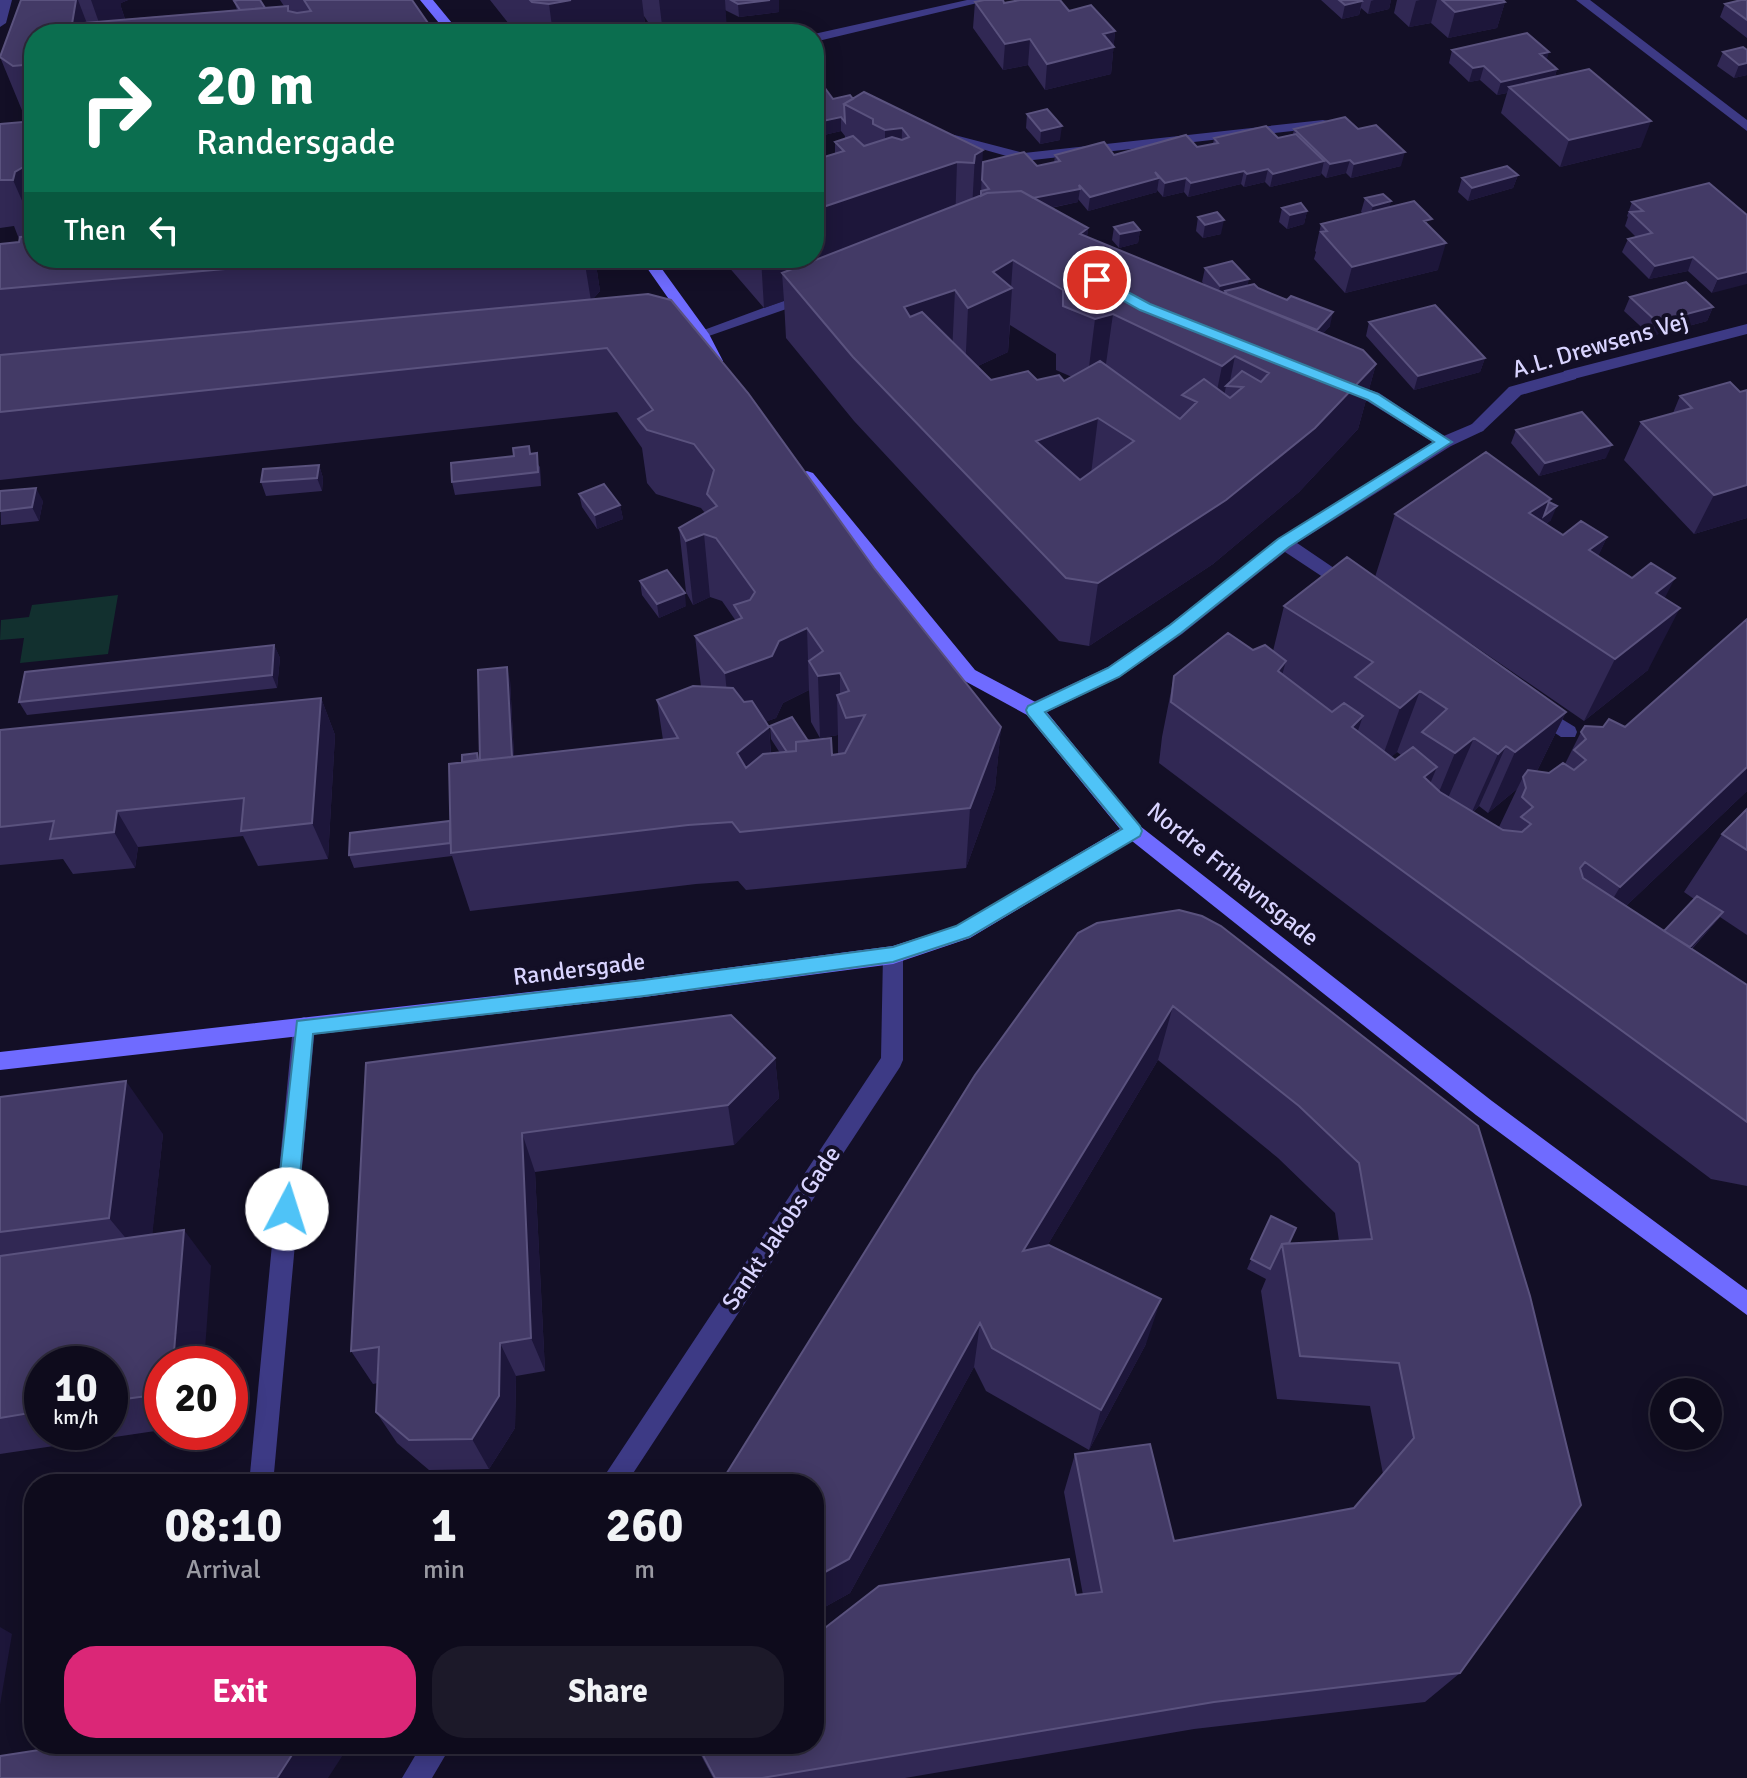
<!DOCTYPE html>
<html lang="en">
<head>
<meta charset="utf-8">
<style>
  :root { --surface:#0e0b1c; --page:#1c1929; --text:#f1f3f6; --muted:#9b9ba3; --line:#2e2b3b; --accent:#db2777 }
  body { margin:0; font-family:Signika,sans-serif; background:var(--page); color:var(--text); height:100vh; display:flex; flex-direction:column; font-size:30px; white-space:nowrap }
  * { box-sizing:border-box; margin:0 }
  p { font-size:26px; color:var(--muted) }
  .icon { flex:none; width:44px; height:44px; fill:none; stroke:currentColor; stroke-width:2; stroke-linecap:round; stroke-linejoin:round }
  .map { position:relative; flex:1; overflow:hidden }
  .details { position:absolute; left:24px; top:1474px; width:800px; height:280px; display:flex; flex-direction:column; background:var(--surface); border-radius:32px; box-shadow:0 4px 20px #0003,0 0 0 2px var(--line) }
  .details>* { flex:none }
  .hud { position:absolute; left:24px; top:24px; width:800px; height:244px; border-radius:32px; box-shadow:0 4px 20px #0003,0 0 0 2px var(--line); background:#0b6e4f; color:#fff; overflow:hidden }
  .fabs { position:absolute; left:1650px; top:1378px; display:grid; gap:16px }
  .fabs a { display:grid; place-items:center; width:72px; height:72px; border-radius:50%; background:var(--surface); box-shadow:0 4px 20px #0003,0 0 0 2px var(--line); font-size:40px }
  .speed { position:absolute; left:24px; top:1346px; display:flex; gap:16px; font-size:40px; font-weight:700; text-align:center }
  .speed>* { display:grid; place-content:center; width:104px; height:104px; border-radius:50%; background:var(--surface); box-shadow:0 4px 20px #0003,0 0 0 2px var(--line); line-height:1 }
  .speed small { font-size:20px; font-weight:400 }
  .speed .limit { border:12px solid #d22; background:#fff; color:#111 }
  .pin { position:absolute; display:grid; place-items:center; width:68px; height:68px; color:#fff; margin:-34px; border:4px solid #fff; border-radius:50%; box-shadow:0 2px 8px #0007 }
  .me { position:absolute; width:88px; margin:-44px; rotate:5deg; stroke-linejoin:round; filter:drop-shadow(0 0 6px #0008) }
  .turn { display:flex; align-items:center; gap:28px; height:168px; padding:0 40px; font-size:36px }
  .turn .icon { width:104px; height:104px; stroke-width:2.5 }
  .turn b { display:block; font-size:56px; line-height:68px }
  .then { display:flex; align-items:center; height:76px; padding:0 40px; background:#0003; gap:16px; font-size:30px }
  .eta { display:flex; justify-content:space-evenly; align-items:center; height:136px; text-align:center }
  .eta b { font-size:48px; font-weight:800; line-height:56px }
  .button { display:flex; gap:16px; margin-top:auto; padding:16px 40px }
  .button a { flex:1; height:92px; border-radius:32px; background:var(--accent); color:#fff; font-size:32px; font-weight:800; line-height:92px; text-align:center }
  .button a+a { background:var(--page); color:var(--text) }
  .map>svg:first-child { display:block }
</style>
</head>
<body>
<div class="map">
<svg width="1747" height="1778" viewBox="0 0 1747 1778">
  <rect width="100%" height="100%" fill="#130f26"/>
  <path fill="#12302f" d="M118,595L108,654L20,663L24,638L0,640L1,620L29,617L32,605Z"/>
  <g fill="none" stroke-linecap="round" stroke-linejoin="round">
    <path fill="#3d3a85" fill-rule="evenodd" d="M1323,120L1328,121V127L1024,161L936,136L943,132L1024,153Z
      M807,292L815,297L812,300L706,337L701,339L693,334Z
      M1570,370L1576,371V379L1521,395L1483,431L1477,432L1469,427L1509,387Z
      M1344,381L1379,393L1453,442L1451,446H1439L1367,401L1338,390V382Z
      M304,1017L311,1020L315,1026L273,1484H249L293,1026L297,1020Z"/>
    <path fill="#3d3a85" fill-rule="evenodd" d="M0,0H12L6,23L0,27Z
      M967,0H990L814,42V34Z
      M1576,0H1590L1747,120V131Z
      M1747,324V334L1570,380L1562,375L1564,371Z
      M1477,422L1485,427L1483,431L1451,446L1297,543L1356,583L1359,587L1356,591H1344L1285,552L1182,634L1120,677L1041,715H1027L1025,710L1027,705L1108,667L1170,624L1278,539L1439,438Z
      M1537,704L1575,727L1577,732L1575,737H1561L1530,716L1528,711Z
      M893,946L900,949L903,955V1060L900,1067L626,1484H599L881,1058L883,955L886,949Z
      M422,1744H452L432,1778H402Z"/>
    <path fill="#6f6bff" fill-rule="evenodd" d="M420,0H433L461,34H448Z
      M640,258H654L709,334L723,361L721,364H709L694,335Z
      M807,471L813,473L975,670L1041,705L1140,826L1492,1101L1747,1290V1315L1476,1115L1132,841L970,938L893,964L644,997L0,1070V1052L644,979L893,946L956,926L1120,829L1027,715L963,680L801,481L799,477L801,473Z"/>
  </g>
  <path fill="#312854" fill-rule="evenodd" d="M21,0H128L121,3V7L125,19L237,10L234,1L265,8L284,6L280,0H412L430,26L34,34V258H595L600,291L593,299L874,568L1001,727L995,788L966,868L746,890L738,881L696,884L470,911L452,856L354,868L349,855L450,821L479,760L510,680L514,756L663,740L657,700L701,687L695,636L736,621L722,601L710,597L693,605L686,592L679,528L705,513L701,508L656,494L647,483L642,448L617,412L0,480V244L19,242V239L14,226L0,228V124L29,122L26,120L0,57ZM809,690L811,722L820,738L838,735V754L832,755L808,741L770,726L771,739L780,753H771L769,727L765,722L776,718L783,703Z
    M490,0H779V12L739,17L725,10L727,31L742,34H656L644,16L646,34H517Z
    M1321,0H1391L1389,9L1368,14L1361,8L1359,15L1342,19Z
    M1397,0H1503L1505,2L1497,28L1448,38L1431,23L1409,27L1394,13Z
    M1747,0V38L1720,17L1725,4Z
    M975,2L1004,3L1069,11L1115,31L1111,74L1045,90L1028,65L1003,70L973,28Z
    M1452,50L1547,60L1557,69L1555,76L1641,147L1560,167L1501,113L1507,93L1497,95L1480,80L1469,82L1449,63Z
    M1747,50V75L1734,78L1717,66L1723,52Z
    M814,81L833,99H853L983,162L1037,166L1054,163L1055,155H1114L1197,147L1213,144L1214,138H1278L1293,134L1294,129H1358L1401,166L1351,178L1346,173L1326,178L1321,173V175L1270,187L1265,182L1244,187L1241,184L1188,197L1184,192L1163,197L1157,190V192L1088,211L1078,199V202L1051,208L1088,228L1087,237L1205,285L1202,282L1205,268L1249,279L1247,285L1258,288L1330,326L1323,333L1376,364L1358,429L1299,492L1213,564L1089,646L1059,641L854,421L786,338L784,301L764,308L721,258H814L835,154V142L845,139V136L841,131L824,135L814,121ZM1010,325L1056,354V370L1072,377L1064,381L991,380L978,366L1008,352Z
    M1027,114L1060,140L1040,144L1026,128Z
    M1518,175L1513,188L1468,201L1458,192L1462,178Z
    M1365,198L1391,201L1389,207L1430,227L1438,270L1345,293L1314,259L1316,252L1315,251L1321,224L1363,214L1361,212Z
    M1632,202L1747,215L1712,293L1688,271L1649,279L1622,252L1628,239L1636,237L1625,226L1628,217L1627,216Z
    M1282,208L1307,211L1304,224L1287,229L1279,222Z
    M1198,217L1221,234L1203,238L1196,231Z
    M1114,227L1140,230L1138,243L1119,248L1112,240Z
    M1630,297L1713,307L1707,321L1651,336L1624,311Z
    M1369,322L1485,358L1480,372L1414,390L1366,336Z
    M1747,390V518L1694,534L1624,460L1641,422L1673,413L1680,396L1740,392Z
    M1516,430L1606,458L1539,476L1511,443Z
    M530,454L540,467L541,486L455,495L452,482Z
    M319,465L323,478L322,491L266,496L261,482Z
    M0,491L43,501L39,521L1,525Z
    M579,494L620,505L623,519L597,529L582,507Z
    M1551,499L1549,502L1551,520L1546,524L1563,535L1607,537L1598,556L1665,598L1648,670L1584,721L1390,588L1566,712L1537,771L1549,773L1565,764L1581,732L1603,727H1625L1747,619V791L1626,906L1664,931L1694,899L1684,892L1722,834L1747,809V935L1720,917L1714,924L1692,949L1747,985V1186L1711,1179L1159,763L1162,737L1174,676L1253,650L1273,651L1284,606L1375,577L1395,514ZM1397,752L1401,755L1395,760L1391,757ZM1517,789L1499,827L1473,812L1479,806L1488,813Z
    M640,581L686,606L659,618L642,595Z
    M274,645L280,658L277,688L27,715L19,702Z
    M321,698L335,735L328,859L258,866L243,836L138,847L135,868L73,874L63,859L0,865V730Z
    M1078,933L1478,1126L1460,1673L1425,1702L1194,1729L905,1778H713L695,1744H814L821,1631L1083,1595L1064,1492L1075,1454L1174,1541L1354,1508L1383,1474L1370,1406L1277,1399L1261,1291L1266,1279L1247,1269L1271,1216L1289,1243L1339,1241L1335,1213L1278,1158L1158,1060L1047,1246L1146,1344L1089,1450L986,1391L974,1367L850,1593L814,1613V1484Z
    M775,1058L779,1098L734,1145L535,1172L545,1371L516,1376L515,1428L489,1469L429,1470L397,1443L376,1412L378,1383L373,1384L351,1351L366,1063Z
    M0,1097L163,1134L152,1234L211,1266L162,1364V1430L0,1454ZM42,1364H110V1432H42Z
    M34,1574V1610L24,1603Z"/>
  <path fill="#1d163a" d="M76,0H78L91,34L72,24Z
    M91,0H128L121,3V7L130,34H103Z
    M571,0H642L646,34H553L549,4Z
    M659,0H725L727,31L714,34H663Z
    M770,0H779V12L739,17L738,4Z
    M1374,0H1391L1389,9L1368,14L1371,1Z
    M1420,0H1437L1431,23L1409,27L1416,1Z
    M1362,1L1359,15L1342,19L1345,5Z
    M1505,2L1497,28L1448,38L1455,12Z
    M430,26L432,34H417Z
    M1115,31L1111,74L1045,90L1047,64L1103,34Z
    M1030,39L1028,65L1003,70L1005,44Z
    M1549,52L1545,66L1540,54Z
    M1747,63V75L1734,78L1739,65Z
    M1484,66L1480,80L1469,82L1473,68Z
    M1557,69L1553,82L1509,87L1507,93L1497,95L1501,82Z
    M841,117V131L824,135L823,121Z
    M1651,121L1641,147L1560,167L1569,140Z
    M1062,126L1060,140L1040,144L1041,131Z
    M902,128L901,180L957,162L955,226L782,273L784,301L764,308L761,258H814V199L885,186V130Z
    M983,150L980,214L971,227L975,155Z
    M1405,152L1401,166L1351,178L1354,164Z
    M26,159L34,176V228L13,180L15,172Z
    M1350,160L1346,173L1326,178L1330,164Z
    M1324,161L1321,175L1270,187L1273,174Z
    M1268,169L1265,182L1244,187L1247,174Z
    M1244,171L1241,184L1188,197L1191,183Z
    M1518,175L1513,188L1468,201L1472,188Z
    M1159,178L1157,192L1088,211L1090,197Z
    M1186,178L1184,192L1163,197L1165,183Z
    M1080,189L1078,202L991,220L992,206Z
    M1391,201L1387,215L1369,219L1373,206Z
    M1307,211L1304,224L1287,229L1290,215Z
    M1224,220L1221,234L1203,238L1205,225Z
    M1088,228L1081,292L1080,234Z
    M1140,230L1138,243L1119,248L1120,234Z
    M1446,243L1438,270L1345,293L1352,267Z
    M1693,257L1688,271L1649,279L1655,266Z
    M584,258H595L600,291L591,301Z
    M1013,260L1011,288H1012L1008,352L965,372L968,308L993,272Z
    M1747,272V284L1712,293L1718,279Z
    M1249,279L1246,292L1225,291L1224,299L1218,300L1220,286Z
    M955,290L952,354L903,372L904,307Z
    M1713,307L1707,321L1651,336L1657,322Z
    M1333,312L1330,326L1309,349L1312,335Z
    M1113,314L1104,378L1087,383L1095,319Z
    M1235,356L1229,386H1226L1219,423L1209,430L1222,366Z
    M1485,358L1480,372L1414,390L1418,376Z
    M1376,364L1358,429L1299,492L1213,564L1089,646L1098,583Z
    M1098,418L1090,482L1030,505L1036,441Z
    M1612,445L1606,458L1539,476L1545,463Z
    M319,465L323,478L322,491L317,478Z
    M1747,480V518L1694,534L1714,495Z
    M36,488L43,501L39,521L32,507Z
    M1551,499L1544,516L1557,506L1551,520L1538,530L1529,513Z
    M620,505L623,519L597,529L595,515Z
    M704,534L710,597L693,605L686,541Z
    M1607,537L1578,600L1589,550Z
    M1675,578L1646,635L1680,608L1648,670L1584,721L1615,659L1656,593Z
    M685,593L686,606L659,618L657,604Z
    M807,628L809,690L783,703L776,718L731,734L725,673L779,641Z
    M274,645L280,658L277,688L272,675Z
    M1286,661L1269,722L1278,671Z
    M507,667L510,680L515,778L512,766Z
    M840,673V704L837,695L838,735L820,738L818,676Z
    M1420,691L1397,752L1378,769L1400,708Z
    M321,698L335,735L328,859L312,823Z
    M1566,712L1536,773L1523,777L1517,789L1488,813L1515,752Z
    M1363,716L1342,777L1352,727Z
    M769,727L773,788L742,814L737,753Z
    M1001,727L995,788L966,868L970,808Z
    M1474,738L1448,798L1430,814L1455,753Z
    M1506,746L1479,806L1471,814L1498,754Z
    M1437,767L1412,827L1424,777Z
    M1747,767V791L1586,944L1620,887Z
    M117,811L138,847L135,868L114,832Z
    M1723,912L1714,924L1667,975L1675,963Z
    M1173,1006L1158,1060L1016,1298L1023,1251Z
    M775,1058L779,1098L734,1145L728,1105Z
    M126,1081L163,1134L149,1266L109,1218Z
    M522,1133L535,1172L545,1371L531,1338Z
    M184,1230L211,1266L204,1364H173Z
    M1161,1299L1146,1344L1089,1450L1101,1410Z
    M980,1323L974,1367L850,1593L814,1613V1578Z
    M500,1343L516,1376L515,1428L489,1469L472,1439Z
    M0,1627L12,1634L0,1705Z
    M299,1744H350L328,1778H277Z"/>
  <path fill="#433a66" stroke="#5a527e" stroke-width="2" fill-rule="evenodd" d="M21,0H76L72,24L288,6V11L297,13L311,11L304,0H412L430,26L417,34H34V64L13,66L0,57Z
    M238,0H260L265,8L240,10L234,1Z
    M530,0H571L549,4L532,2Z
    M731,0H770L738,4Z
    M984,0H1003L1004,3L1020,0H1060L1069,11L1091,5L1115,31L1103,34L1114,47L1047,64L1030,39L1005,44L975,2Z
    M1339,0H1361L1362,1L1345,5Z
    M1442,0H1503L1505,2L1455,12Z
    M1741,0H1747V20L1725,4Z
    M733,30L742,34H712Z
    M1527,33L1549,52L1540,54L1557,69L1501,82L1484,66L1473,68L1452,50Z
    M1743,47L1747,50V63L1739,65L1723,52Z
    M1589,69L1651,121L1569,140L1509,87Z
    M819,80L833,99L850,95L853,99L844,104L845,122L841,117L823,121L814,108V81Z
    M864,92L983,150L975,155L974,163L957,162L814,210V160L844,151L835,142L853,136L864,146L892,137L902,140L909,137L902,128L885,130L873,124V119L844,104Z
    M1047,109L1062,126L1041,131L1027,114Z
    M1345,117L1358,129L1376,125L1405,152L1354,164L1350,160L1330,164L1294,129Z
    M34,121V158L26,159L25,166L15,172L13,180H0V124Z
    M1266,126L1278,138L1296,134L1324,161L1273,174L1268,169L1247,174L1244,171L1191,183L1186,178L1165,183L1155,172L1159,178L1090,197L1079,185L1080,189L1033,198L1021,191L987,193L981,196V191L989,189L982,180L983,162L1024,152L1037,166L1060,161L1055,155L1104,142L1114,155L1186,135L1197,147L1218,143L1214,138Z
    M1507,166L1518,175L1472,188L1462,178Z
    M1709,183L1747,215V272L1718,279L1693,257L1655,266L1628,239L1652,233L1630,212L1643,211L1632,202Z
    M1021,191L1088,228L1080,234L1363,350L1376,364L1315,428L1226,500L1098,583L1066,578L853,357L782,273L987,193ZM1013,260L1063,290V306L1095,319L1113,314L1222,366L1235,356L1269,373L1261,382L1242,371L1226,386L1243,387L1230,398L1204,379L1182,395L1197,402L1180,419L1100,361L1064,381L1059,375L1037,380L1028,371L991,380L922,312L910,317L904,307L955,290L968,308L1012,288L993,272ZM1098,418L1134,441L1080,480L1036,441Z
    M1383,194L1391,201L1373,206L1365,198Z
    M1414,201L1432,219L1424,221L1446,243L1352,267L1321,232L1327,231L1321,224Z
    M1301,203L1307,211L1290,215L1282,208Z
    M1217,212L1224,220L1205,225L1198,217Z
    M1133,222L1140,230L1120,234L1114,227Z
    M34,236V258H347L0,289V244L19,242L20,237Z
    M1232,261L1249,279L1220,286L1205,268Z
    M1686,282L1713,307L1657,322L1630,297Z
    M1254,284L1258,288L1287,300L1291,296L1333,312L1317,330L1227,294L1225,291Z
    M648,294L671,300L748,393L874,568L1001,727L970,808L740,832L732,822L688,825L451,853L449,764L678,738L657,700L693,686L733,688L744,702L752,701L769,727L737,753L746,768L763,754L796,751V742L831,738L832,755L845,753L865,715L846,718L837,695L849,691L840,673L818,676L809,661L823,651L807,628L779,641L772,656L725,673L695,636L742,618L734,605L750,600L755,592L716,538L704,534L686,541L679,528L717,506L707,494L714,470L694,444L647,430L638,419L653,410L607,348L0,412V355Z
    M1435,305L1485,358L1418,376L1369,322Z
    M1730,382L1740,392L1747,390V485L1714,495L1641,422L1692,408L1680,396Z
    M1582,412L1612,445L1545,463L1516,430Z
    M529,446L530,454L537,453L538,472L452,482L451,463L514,456L513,448Z
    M1486,452L1551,499L1529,513L1563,535L1581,521L1607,537L1589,550L1632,578L1651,563L1675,578L1656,593L1680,608L1615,659L1395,514Z
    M319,465L317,478L261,482L263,469Z
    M604,484L620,505L595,515L579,494Z
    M36,488L32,507L0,511V491Z
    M1549,502L1557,506L1544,516Z
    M1347,557L1566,712L1515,752L1506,746L1498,754L1474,738L1455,753L1422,732L1447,709L1420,691L1400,708L1355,677L1373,662L1284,606Z
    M667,570L685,593L657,604L640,581Z
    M1747,619V767L1620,887L1585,862L1580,868L1583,878L1747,985V1122L1171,702L1174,676L1228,633L1253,650L1265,645L1286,661L1278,671L1332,712L1344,703L1363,716L1352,727L1395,760L1413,747L1437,767L1424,777L1440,792L1503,830L1522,832L1531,824L1521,817L1533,807L1522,797L1526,788L1523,777L1528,770L1549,773L1563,763L1574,770L1586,760L1574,750L1586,739L1581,732L1585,726L1603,727L1609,719L1625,727Z
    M274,645L272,675L19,702L25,672Z
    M507,667L512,757L480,760L478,670Z
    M321,698L312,823L241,831L244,798L117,811L114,832L50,839L54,821L0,827V730Z
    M792,717L808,741L796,742V751L787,752L770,726Z
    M477,753L478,760L462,762V755Z
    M1747,809V850L1722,834Z
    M450,821V843L349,855L350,833Z
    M1697,896L1723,912L1690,947L1664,931Z
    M1179,910L1202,916L1221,926L1478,1126L1530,1296L1581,1505L1460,1673L1214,1702L762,1778H715L697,1744H814V1618L821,1631L879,1586L1069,1559L1076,1595L1102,1592L1075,1454L1150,1444L1174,1541L1354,1508L1414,1438L1399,1363L1300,1356L1282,1244L1372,1239L1359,1163L1299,1106L1173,1006L1023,1251L1049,1245L1161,1299L1101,1410L992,1348L980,1323L849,1559L814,1578V1484H720L975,1075L1078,933L1097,923Z
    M731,1015L775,1058L728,1105L522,1133L531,1338L500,1343L499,1396L472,1439L409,1440L376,1412L379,1347L351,1351L366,1063Z
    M126,1081L109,1218L0,1232V1097Z
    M1271,1216L1296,1228L1289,1243L1282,1244L1270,1269L1251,1259Z
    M184,1230L173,1364H162V1394L110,1401V1364H42V1411L0,1418V1256Z
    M28,1574H34V1602L24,1603Z
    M78,1744H299L277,1778H0V1756Z"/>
  <path fill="#4fc3f7" stroke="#337fa1" stroke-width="2" d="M1092,278H1102L1150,304L1378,394L1452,442L1289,547L1181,633L1119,677L1045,712L1140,826L1142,831L1140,836L969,937L893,962L644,996L313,1034L297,1209L294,1216L287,1219L279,1216L276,1209L297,1021L644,980L893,947L956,926L1122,829L1028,715L1026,710L1028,706L1108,668L1170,625L1278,539L1434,442L1368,400L1140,310L1092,283Z"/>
  <g text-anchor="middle" stroke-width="8" stroke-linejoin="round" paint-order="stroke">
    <g font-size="24" fill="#d9d4ff" stroke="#130f26">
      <text transform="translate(1600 345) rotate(-16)" y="8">A.L. Drewsens Vej</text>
      <text transform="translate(1233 874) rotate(39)" y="8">Nordre Frihavnsgade</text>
      <text transform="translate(579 969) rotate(-7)" y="8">Randersgade</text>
      <text transform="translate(781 1228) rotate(-56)" y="8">Sankt Jakobs Gade</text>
    </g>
  </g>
</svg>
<div class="fabs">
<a><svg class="icon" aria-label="search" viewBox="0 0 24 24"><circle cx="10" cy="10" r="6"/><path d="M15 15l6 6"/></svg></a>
</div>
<div class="speed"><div>10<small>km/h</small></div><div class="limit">20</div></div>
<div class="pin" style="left:1097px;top:280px;background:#d93025"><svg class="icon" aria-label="arrive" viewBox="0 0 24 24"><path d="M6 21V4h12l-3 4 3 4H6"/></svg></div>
<svg class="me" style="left:287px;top:1209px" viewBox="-20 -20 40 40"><circle r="19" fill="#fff"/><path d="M0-13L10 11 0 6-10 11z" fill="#4fc3f7"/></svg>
<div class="hud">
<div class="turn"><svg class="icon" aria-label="right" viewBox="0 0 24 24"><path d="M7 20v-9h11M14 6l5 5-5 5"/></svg><div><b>20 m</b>Randersgade</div></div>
<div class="then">Then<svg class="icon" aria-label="left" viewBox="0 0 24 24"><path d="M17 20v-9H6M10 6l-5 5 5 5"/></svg></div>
</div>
<section class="details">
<div class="eta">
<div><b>08:10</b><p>Arrival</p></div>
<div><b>1</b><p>min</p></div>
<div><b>260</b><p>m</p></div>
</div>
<div class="button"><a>Exit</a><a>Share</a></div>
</section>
</div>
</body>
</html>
